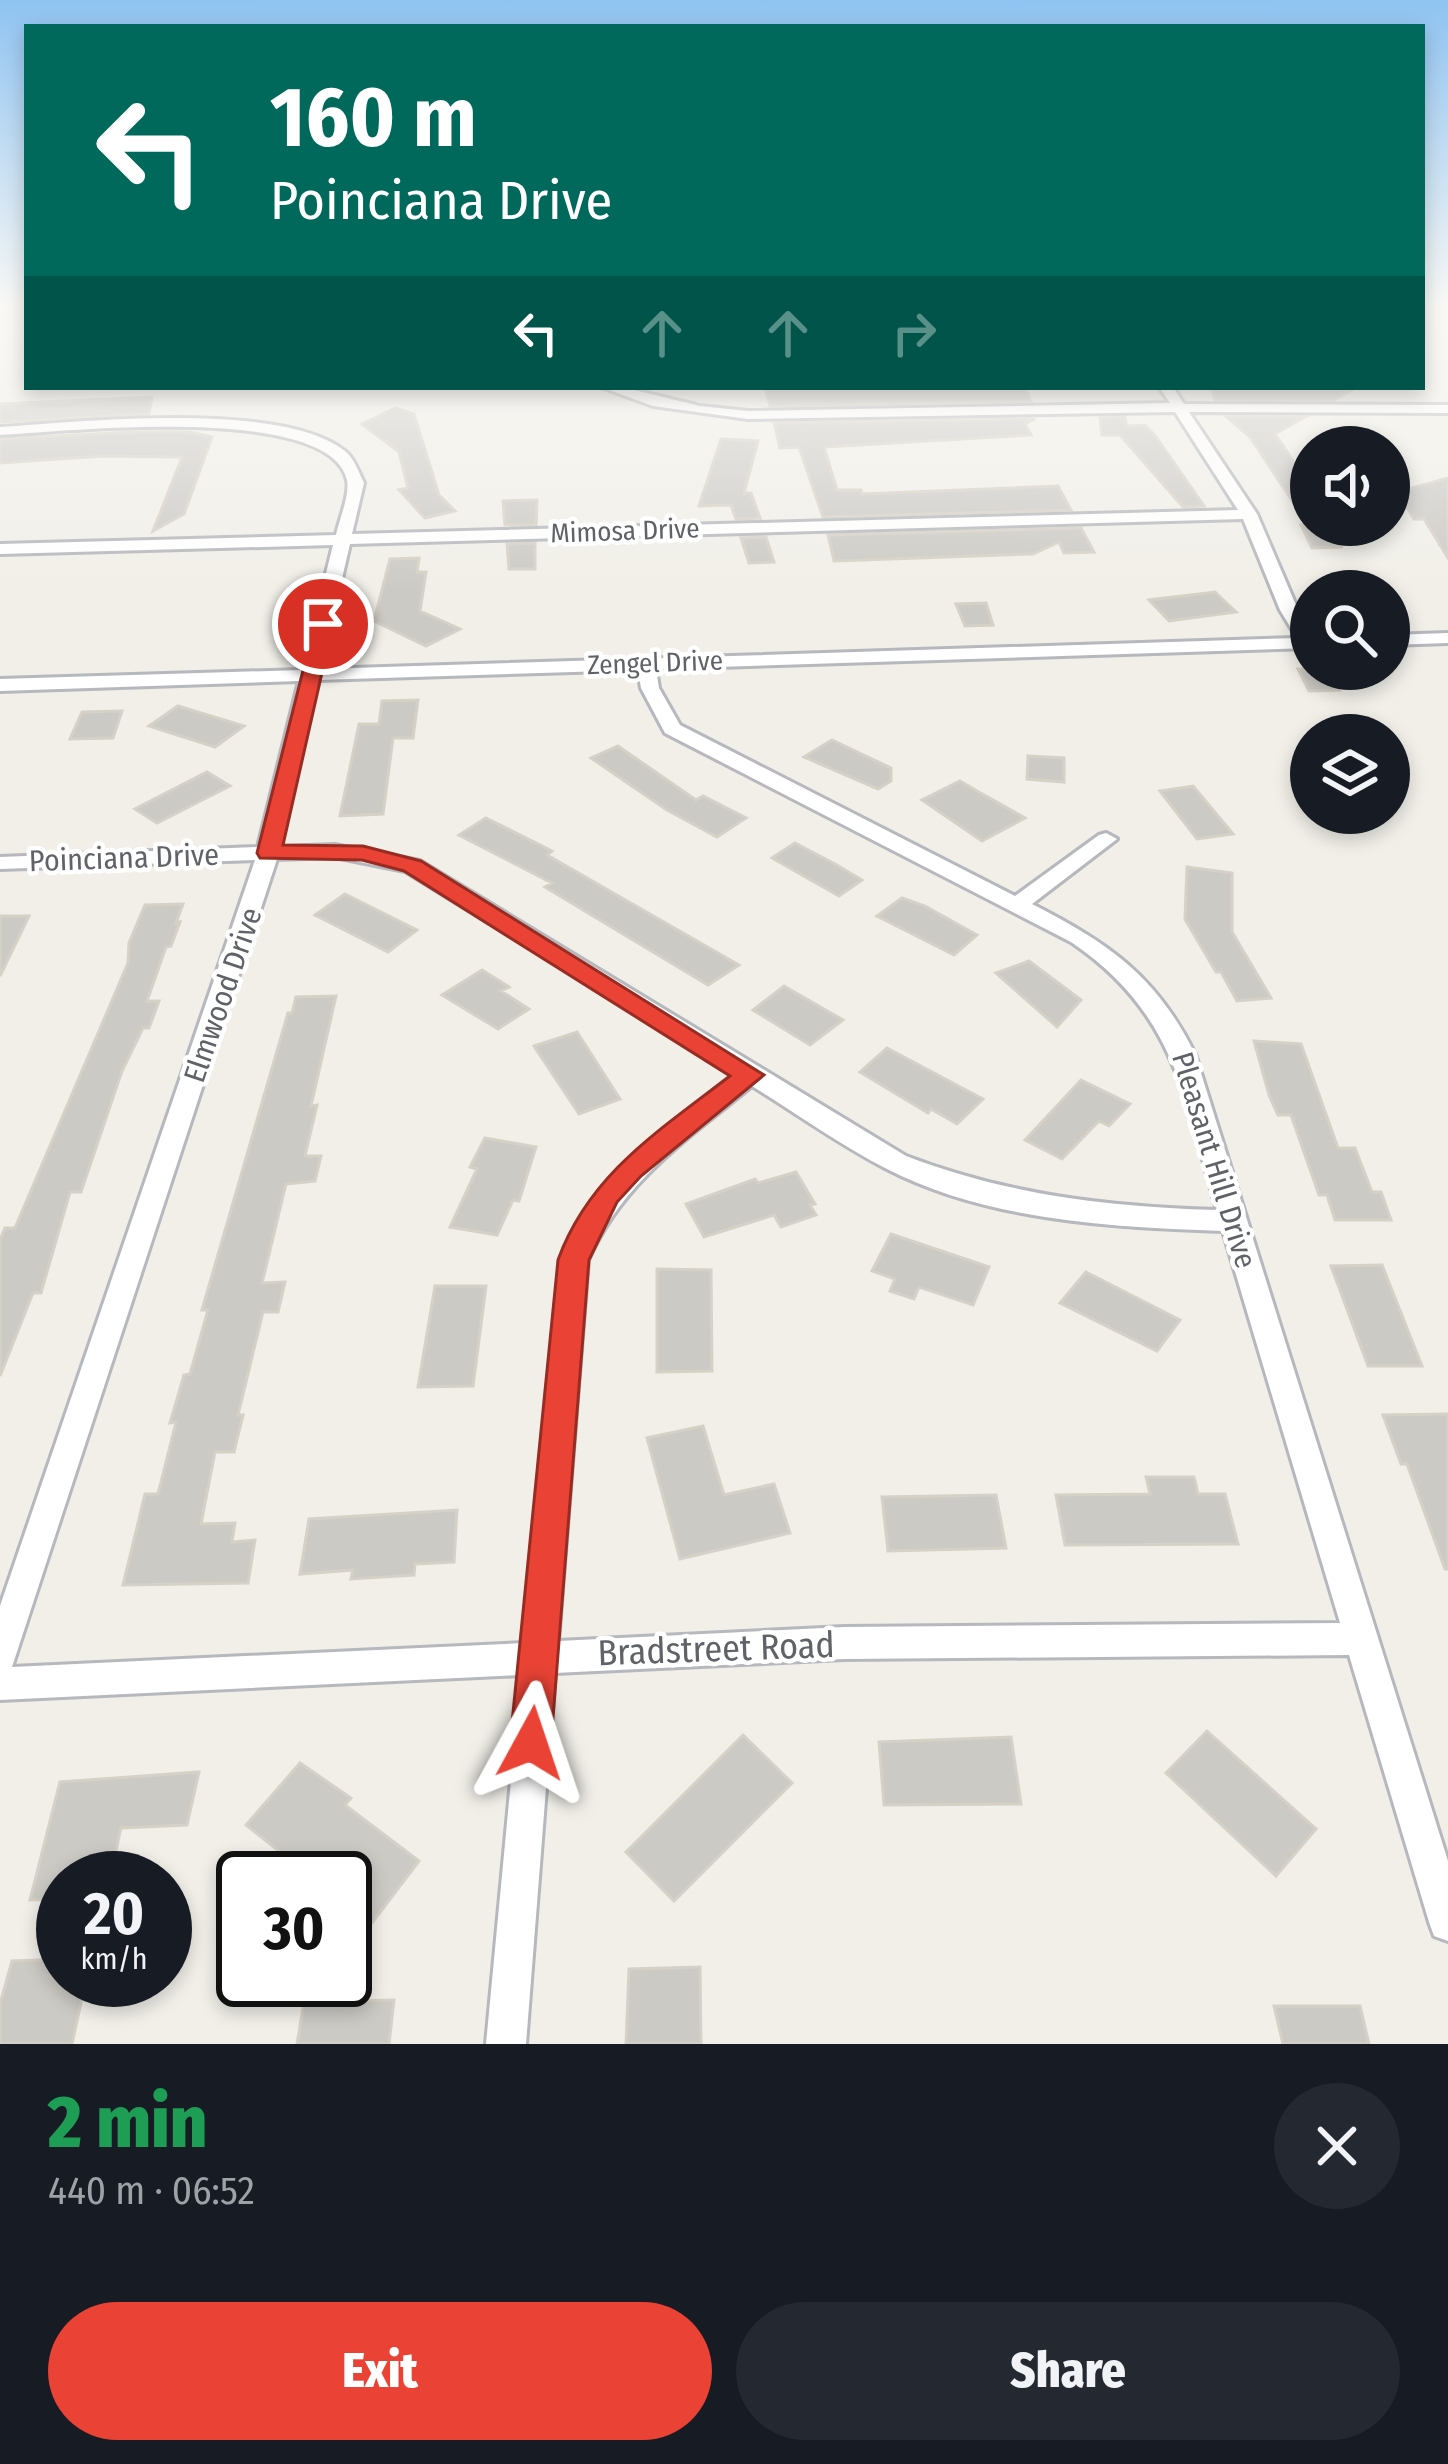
<!DOCTYPE html>
<html lang="en">
<head>
<meta charset="utf-8">
<style>
  :root { --surface:#171b24; --page:#242831; --text:#f1f3f6; --muted:#9ea1a6; --accent:#ea4335 }
  body { margin:0; font-family:"Fira Sans Condensed",sans-serif; background:var(--page); color:var(--text); height:100vh; display:flex; flex-direction:column; font-size:45px; white-space:nowrap }
  * { box-sizing:border-box; margin:0 }
  p { font-size:39px; color:var(--muted) }
  .icon { flex:none; width:66px; height:66px; fill:none; stroke:currentColor; stroke-width:2; stroke-linecap:round; stroke-linejoin:round }
  .map { position:relative; height:2044px; overflow:hidden }
  .side { display:flex; flex-direction:column; background:var(--surface); flex:1 }
  .side>* { flex:none }
  .hud { position:absolute; left:24px; top:24px; width:1401px; height:366px; border-radius:0px; box-shadow:0 6px 18px #0003; background:#00695c; color:#fff; overflow:hidden }
  .controls { position:absolute; left:1290px; top:426px; display:grid; gap:24px }
  .controls a { display:grid; place-items:center; width:120px; height:120px; border-radius:50%; background:var(--surface); box-shadow:0 6px 18px #0003; font-size:60px }
  .speed { position:absolute; left:36px; top:1851px; display:flex; gap:24px; font-size:60px; font-weight:700; text-align:center }
  .speed>* { display:grid; place-content:center; width:156px; height:156px; border-radius:50%; background:var(--surface); box-shadow:0 6px 18px #0003; line-height:1 }
  .speed small { font-size:30px; font-weight:400 }
  .speed .limit { border:6px solid #111; border-radius:18px; background:#fff; color:#111 }
  .pin { position:absolute; display:grid; place-items:center; width:102px; height:102px; color:#fff; margin:-51px; border:6px solid #fff; border-radius:50%; box-shadow:0 3px 12px #0007 }
  .me { position:absolute; width:132px; margin:-66px; rotate:5deg; stroke-linejoin:round; filter:drop-shadow(0 0 9px #0008) }
  .turn { display:flex; align-items:center; gap:42px; height:252px; padding:0 48px; font-size:54px }
  .turn .icon { width:156px; height:156px; stroke-width:2.5 }
  .turn b { display:block; font-size:84px; line-height:102px }
  .lanes { display:flex; align-items:center; height:114px; padding:0 48px; background:#0003; justify-content:center; gap:60px; direction:ltr }
  .lanes .off { opacity:.35 }
  .round { display:grid; place-items:center; flex:none; width:126px; height:126px; border-radius:63px; background:var(--page) }
  .summary { display:flex; align-items:center; justify-content:space-between; height:204px; padding:0 48px }
  h1 { font-size:72px; font-weight:800; line-height:90px; color:#1e9e55 }
  .cta { display:flex; gap:24px; margin-top:auto; padding:24px 48px }
  .cta a { flex:1; height:138px; border-radius:72px; background:var(--accent); color:#fff; font-size:48px; font-weight:800; line-height:138px; text-align:center }
  .cta a+a { background:var(--page); color:var(--text) }
  .map>svg:first-child { display:block }
</style>
</head>
<body>
<div class="map">
<svg width="1448" height="2044" viewBox="0 0 1448 2044">
  <rect width="100%" height="100%" fill="#f1efe8"/>
  <path fill="#cccac5" stroke="#d6d1c6" stroke-width="3" d="M1025,387L1031,401L770,406L765,388Z
    M1211,387H1357L1334,400H1215Z
    M152,397L149,414L0,422V404Z
    M395,408L414,414L439,495L455,511L425,518L399,490L408,488L399,452L362,424Z
    M1125,417L1127,426L1145,425L1156,437L1204,506L1183,507L1120,435H1102L1100,418Z
    M1227,417H1305L1275,434L1311,487V525H1328L1341,547L1312,548L1301,525H1308L1250,437Z
    M1035,419L1025,424L1031,435L824,447L837,490H861L862,494L1058,486L1071,510L823,517L799,447L780,448L774,423Z
    M133,432H190L212,437L184,514L153,531L182,457L103,456L0,463V439Z
    M721,439L758,441L744,493H751L760,518L736,519L731,505L699,506Z
    M1448,478V558L1424,519H1414L1398,492Z
    M537,500L536,525H505L503,501Z
    M1081,528L1094,552L1064,553L1059,542L1033,554L834,561L828,535Z
    M766,537L774,562L749,563L741,538Z
    M535,543V569H509L507,544Z
    M419,558L417,572H426L420,611L460,629L426,646L374,621L390,559Z
    M1215,592L1236,612L1169,621L1149,600Z
    M986,603L993,625L965,626L956,604Z
    M1298,669H1325L1339,690L1309,691Z
    M418,700L413,738H393L383,814L340,816L359,724H379L382,701Z
    M178,706L244,726L215,747L149,726Z
    M122,711L113,738L70,739L82,712Z
    M832,740L891,768V781L878,789L804,757Z
    M618,746L696,800L703,796L746,818L717,837L667,810L591,758Z
    M1028,756L1064,758V782L1027,779Z
    M207,772L230,786L157,823L135,809Z
    M960,781L977,791L1025,818L982,841L922,800Z
    M1193,786L1233,834L1197,839L1160,791Z
    M486,818L552,851L547,855L739,965L708,985L545,887L552,883L459,835Z
    M795,843L835,864L862,880L839,896L772,858Z
    M1187,867L1232,873V932L1271,998L1237,1001L1221,972H1216L1185,919Z
    M345,894L417,930L388,952L315,915Z
    M902,898L925,906L977,935L954,955L877,916Z
    M183,904L176,923L180,922L171,946L166,947L147,1001H159L149,1028H143L122,1071L81,1192H70L41,1293H33L0,1376V1240L5,1228H15L128,963L129,943L145,905Z
    M0,916H29L0,976Z
    M1029,961L1081,1000L1057,1027L996,973Z
    M482,970L509,987L501,991L529,1009L498,1029L442,995Z
    M784,986L843,1020L810,1045L753,1010Z
    M336,996L311,1106L317,1105L305,1156H321L315,1181L286,1184L262,1283L285,1282L278,1312H263L238,1415H243L234,1452H215L201,1524L235,1523L232,1542L255,1540L248,1583L123,1585L145,1494H158L176,1422L170,1423L184,1375L190,1374L208,1310H202L288,1013H292L296,997Z
    M577,1032L620,1099L579,1114L534,1046Z
    M1254,1041L1301,1044L1338,1148H1355L1372,1192H1381L1391,1220H1335L1327,1195H1319L1291,1115H1278L1269,1095Z
    M887,1048L983,1099L957,1124L931,1109L928,1113L860,1072Z
    M1081,1080L1130,1104L1109,1126L1099,1121L1062,1159L1025,1140Z
    M485,1138L536,1147L519,1201L513,1200L497,1235L450,1227L477,1169L470,1167Z
    M796,1172L815,1204L810,1205L816,1215L781,1227L774,1215L704,1237L686,1204L755,1179L758,1183Z
    M891,1234L989,1267L973,1305L919,1287L914,1299L890,1291L895,1279L872,1271Z
    M1382,1265L1422,1366H1368L1331,1266Z
    M657,1269L711,1270L712,1371L657,1372Z
    M1086,1272L1180,1320L1157,1351L1060,1303Z
    M435,1286H486L473,1386L418,1387Z
    M1448,1414V1569H1445L1407,1464H1401L1383,1415Z
    M703,1426L724,1495L774,1484L790,1533L680,1559L647,1438Z
    M1146,1477H1194L1198,1494H1225L1238,1544L1065,1545L1056,1495L1150,1494Z
    M996,1495L1006,1548L888,1551L882,1497Z
    M457,1510L454,1562L415,1564L414,1575L351,1579L353,1570L300,1574L309,1519Z
    M1207,1731L1316,1829L1276,1876L1166,1773Z
    M743,1735L792,1783L674,1901L626,1852Z
    M1011,1737L1021,1804L884,1805L879,1742Z
    M300,1763L351,1798L345,1805L419,1861L372,1923L345,1902V1878H264L284,1855L246,1825Z
    M199,1772L187,1825L121,1828L110,1878H63V1899L30,1900L60,1782Z
    M63,1959V1980H86L72,2044H0V2004L12,1961Z
    M700,1967L701,2044H626L629,1969Z
    M394,2000L389,2044H297L304,2002Z
    M1274,2006H1360L1369,2044H1283Z"/>
  <g fill="none" stroke-linecap="round" stroke-linejoin="round">
    <defs>
      <path id="street" d="M14,305H27V310L16,308Z
        M601,387H622L700,406L748,411L1170,403L1159,387H1173L1184,404L1448,405V413L1189,412L1257,514L1298,610L1311,632V648L656,669L659,688L680,725L1015,896L1099,835L1106,833L1117,839L1032,904C1108,943 1156,975 1195,1054L1448,1861V1941L1434,1936L1429,1922L1349,1655L844,1659L555,1673L526,2044H486L521,1675L0,1700V1606L255,860L0,869V857L258,847L299,681L0,691V679L302,670L333,545L0,554V544L336,535C339,520 350,495 347,480C329,402 63,432 0,435V427C82,422 280,400 345,451C354,458 359,473 364,483L352,534L1238,510L1175,412L748,419L653,406ZM1243,519L1280,610L1297,638L321,669L350,544ZM638,670L641,688L665,733L1071,942C1176,1013 1184,1097 1217,1210C1109,1207 1008,1195 906,1156L420,861L335,845L280,847L318,680ZM335,857L405,871L734,1074C661,1132 599,1172 560,1260L524,1643L12,1667L277,859ZM752,1086C796,1113 840,1145 887,1169C988,1221 1112,1227 1223,1231L1340,1623L844,1627L558,1641L588,1260C622,1182 688,1138 752,1086Z
        M1448,633V643L1389,645V635Z"/>
    </defs>
    <use href="#street" stroke="#b5b8bc" stroke-width="6"/>
    <use href="#street" fill="#fff" fill-rule="evenodd"/>
  </g>
  <linearGradient id="sky" x2="0" y2="1"><stop stop-color="#8fc3f1"/><stop offset="0.52" stop-color="#f9f8f5"/><stop offset="1" stop-color="#f9f8f5" stop-opacity="0"/></linearGradient>
  <rect width="1448" height="591" fill="url(#sky)"/>
  <path fill="#ea4335" stroke="#982c22" stroke-width="3" d="M316,619L333,624L283,845L363,846L421,861L764,1075L641,1176L617,1202L589,1260L551,1743L545,1757L531,1763L516,1757L510,1743L558,1260C589,1174 660,1130 730,1076L404,871L362,860L260,858L257,853Z"/>
  <g text-anchor="middle" stroke-width="9" stroke-linejoin="round" paint-order="stroke">
    <g font-size="27" fill="#5f6368" stroke="#fff">
      <text transform="translate(625 531) rotate(-2)" y="9">Mimosa Drive</text>
      <text transform="translate(655 663) rotate(-2)" y="9">Zengel Drive</text>
    </g>
    <g font-size="30" fill="#5f6368" stroke="#fff">
      <text transform="translate(124 858) rotate(-2)" y="10">Poinciana Drive</text>
      <text transform="translate(223 995) rotate(-71)" y="10">Elmwood Drive</text>
      <text transform="translate(1214 1160) rotate(73)" y="10">Pleasant Hill Drive</text>
    </g>
    <g font-size="36" fill="#5f6368" stroke="#fff">
      <text transform="translate(716 1648) rotate(-2)" y="13">Bradstreet Road</text>
    </g>
  </g>
</svg>
<div class="controls">
<a><svg class="icon" aria-label="sound" viewBox="0 0 24 24"><path d="M4 9h4l5-4v14l-5-4H4zM17 9q2 3 0 6"/></svg></a>
<a><svg class="icon" aria-label="search" viewBox="0 0 24 24"><circle cx="10" cy="10" r="6"/><path d="M15 15l6 6"/></svg></a>
<a><svg class="icon" aria-label="layers" viewBox="0 0 24 24"><path d="M12 4l9 5-9 5-9-5zM3 14l9 5 9-5"/></svg></a>
</div>
<div class="speed"><div>20<small>km/h</small></div><div class="limit">30</div></div>
<div class="pin" style="left:323px;top:624px;background:#d93025"><svg class="icon" aria-label="arrive" viewBox="0 0 24 24"><path d="M6 21V4h12l-3 4 3 4H6"/></svg></div>
<svg class="me" style="left:531px;top:1743px" viewBox="-20 -20 40 40"><path d="M0-17L14 15 0 8-14 15z" fill="#ea4335" stroke="#fff" stroke-width="4"/></svg>
<div class="hud">
<div class="turn"><svg class="icon" aria-label="left" viewBox="0 0 24 24"><path d="M17 20v-9H6M10 6l-5 5 5 5"/></svg><div><b>160 m</b>Poinciana Drive</div></div>
<div class="lanes"><svg class="icon" aria-label="left" viewBox="0 0 24 24"><path d="M17 20v-9H6M10 6l-5 5 5 5"/></svg><svg class="icon off" aria-label="ahead" viewBox="0 0 24 24"><path d="M12 20V5M6 11l6-6 6 6"/></svg><svg class="icon off" aria-label="ahead" viewBox="0 0 24 24"><path d="M12 20V5M6 11l6-6 6 6"/></svg><svg class="icon off" aria-label="right" viewBox="0 0 24 24"><path d="M7 20v-9h11M14 6l5 5-5 5"/></svg></div>
</div>
</div>
<section class="side">
<div class="summary"><div><h1>2 min</h1><p>440 m · 06:52</p></div><a class="round"><svg class="icon" aria-label="close" viewBox="0 0 24 24"><path d="M6 6l12 12M18 6L6 18"/></svg></a></div>
<div class="cta"><a>Exit</a><a>Share</a></div>
</section>
</body>
</html>
